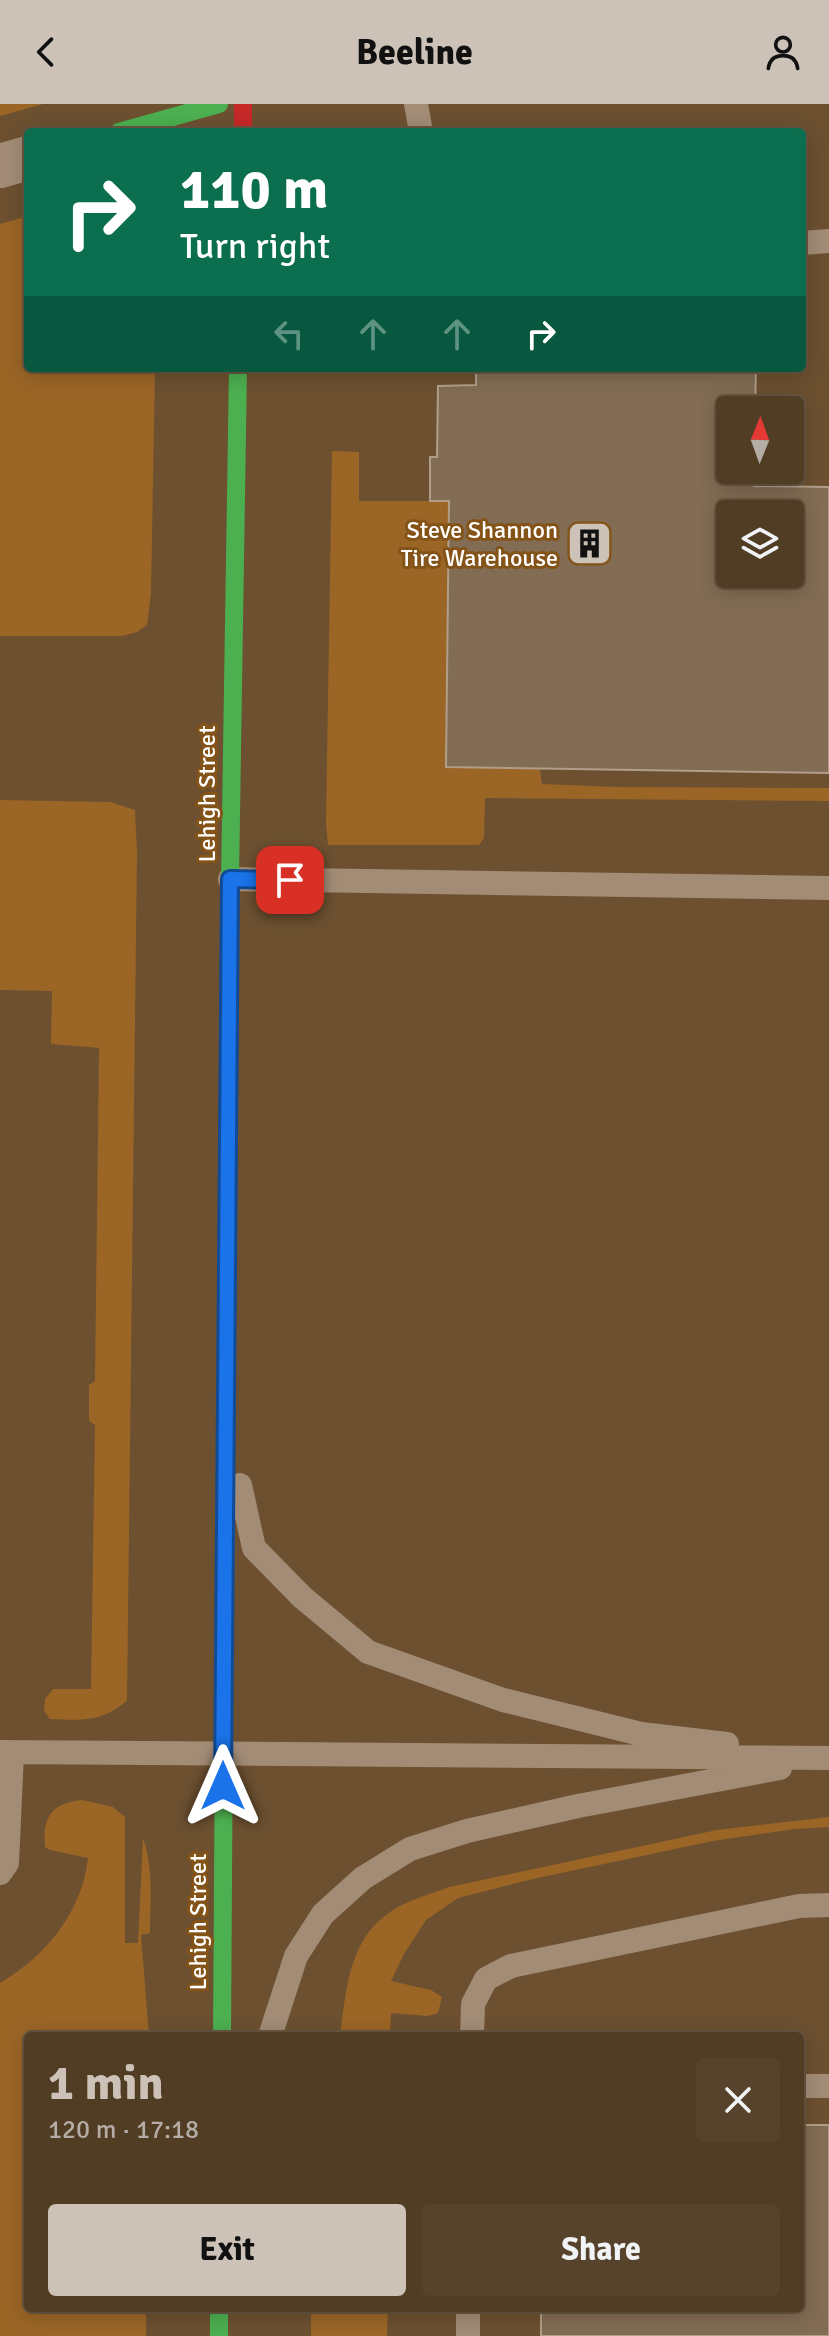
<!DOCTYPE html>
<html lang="en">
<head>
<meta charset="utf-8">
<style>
  :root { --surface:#513c24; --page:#57432c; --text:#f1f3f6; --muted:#b4ada6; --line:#675641; --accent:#ccc2b7 }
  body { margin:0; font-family:Signika,sans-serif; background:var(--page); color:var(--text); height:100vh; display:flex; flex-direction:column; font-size:30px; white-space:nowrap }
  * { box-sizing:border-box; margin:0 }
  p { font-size:26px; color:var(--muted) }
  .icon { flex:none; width:44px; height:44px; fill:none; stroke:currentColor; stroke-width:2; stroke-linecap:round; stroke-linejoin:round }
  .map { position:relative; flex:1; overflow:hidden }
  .drawer { position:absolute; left:24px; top:1928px; width:780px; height:280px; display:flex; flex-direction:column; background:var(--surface); border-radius:8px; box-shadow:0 4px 20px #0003,0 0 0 2px var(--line) }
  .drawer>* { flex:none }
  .top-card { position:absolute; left:24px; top:24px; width:782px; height:244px; border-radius:8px; box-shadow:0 4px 20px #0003,0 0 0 2px var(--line); background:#0b6e4f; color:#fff; overflow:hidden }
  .needle { width:52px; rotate:1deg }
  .tools { position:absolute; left:716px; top:292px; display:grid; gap:16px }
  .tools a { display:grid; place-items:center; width:88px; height:88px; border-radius:8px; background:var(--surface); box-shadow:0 4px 20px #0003,0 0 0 2px var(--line); font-size:40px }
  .pin { position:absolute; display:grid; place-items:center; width:68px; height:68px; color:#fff; margin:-34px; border-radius:16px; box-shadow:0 4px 12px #0006 }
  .me { position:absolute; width:88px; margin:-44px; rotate:0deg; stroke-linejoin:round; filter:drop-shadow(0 0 6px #0008) }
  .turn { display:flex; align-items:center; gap:28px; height:168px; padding:0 24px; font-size:36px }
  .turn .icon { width:104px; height:104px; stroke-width:2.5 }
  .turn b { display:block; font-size:56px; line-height:68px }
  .lanes { display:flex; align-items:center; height:76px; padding:0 24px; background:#0003; justify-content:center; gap:40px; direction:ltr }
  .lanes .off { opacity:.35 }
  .round { display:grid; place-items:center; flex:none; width:84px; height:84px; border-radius:8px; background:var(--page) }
  .head { display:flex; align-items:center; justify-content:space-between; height:136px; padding:0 24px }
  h1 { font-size:48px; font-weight:700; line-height:60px; color:var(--accent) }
  .cta { display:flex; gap:16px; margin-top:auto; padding:16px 24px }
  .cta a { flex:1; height:92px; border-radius:8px; background:var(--accent); color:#111; font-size:32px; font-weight:700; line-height:92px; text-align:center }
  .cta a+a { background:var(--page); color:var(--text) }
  header { display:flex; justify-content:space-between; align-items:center; height:104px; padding:0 24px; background:var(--accent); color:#111; font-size:36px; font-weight:700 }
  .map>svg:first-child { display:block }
</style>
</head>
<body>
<header><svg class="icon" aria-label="back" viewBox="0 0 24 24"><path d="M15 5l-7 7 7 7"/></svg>Beeline<svg class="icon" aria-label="person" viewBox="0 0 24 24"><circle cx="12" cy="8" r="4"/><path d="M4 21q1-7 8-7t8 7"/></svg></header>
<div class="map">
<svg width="829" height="2232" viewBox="0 0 829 2232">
  <rect width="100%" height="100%" fill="#6c5030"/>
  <path fill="#9b6526" d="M0,0H43L0,12Z
    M28,112V264H155L151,489L147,521L137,528L122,532H0V120Z
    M332,347L359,348V397H449L446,663L540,665L542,680L617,683L829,684V697L485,694L484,734L479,741H328L326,719Z
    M0,696L110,698L135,706L137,748L127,1597C99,1619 84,1616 50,1615L44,1607L45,1595L53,1585H91L95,1321L89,1317V1281L95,1277L99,944L51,940L52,887L0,886Z
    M82,1696L113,1703L125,1713V1839H138L143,1734C154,1765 150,1797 150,1829L141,1831L149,1932H28V2204H146V2232H0V1879C46,1852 82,1808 88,1754L50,1746L45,1743C42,1713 52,1699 82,1696Z
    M829,1713V1723L795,1725L713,1737L533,1775L458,1794L426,1816L404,1850L391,1877L431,1886L442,1893L438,1909L427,1912L391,1909L390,1932H340C346,1889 348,1839 386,1811C404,1797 428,1791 449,1783L717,1726Z
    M311,2204H388L387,2232H311Z"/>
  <path fill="#826c53" stroke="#b09e8a" stroke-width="2" fill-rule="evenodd" d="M476,264H756L755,306H730V366H755L754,382L829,383V669L446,663L449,397H430V353H437L438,282L476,281ZM730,410H790V470H730Z
    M800,2021H829V2232H541V2204H800Z"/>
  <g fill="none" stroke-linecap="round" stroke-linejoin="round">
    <path stroke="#a28c76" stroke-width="24" d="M416,0L421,28
      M802,139L829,137
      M230,775L829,784
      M240,1381L254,1444L302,1493L368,1548L503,1596L641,1630L727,1640
      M0,1648L829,1654
      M0,1769L7,1759L12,1649
      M270,1932L296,1852L323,1810L363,1774L410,1745L467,1727L578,1702L780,1664
      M472,1932L473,1900L486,1875L511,1862L799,1802L829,1801
      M800,1982H829
      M468,2232V2204"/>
    <path stroke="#a28c76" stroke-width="44" d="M0,62L28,54"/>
    <path stroke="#4caf50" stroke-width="18" d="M119,28L219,0
      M230,775L238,264
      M222,1932L225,1463
      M219,2204V2232"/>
    <path stroke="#ffc107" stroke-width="18" d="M225,1463L230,775"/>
    <path stroke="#c62828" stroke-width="18" d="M243,0V28"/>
  </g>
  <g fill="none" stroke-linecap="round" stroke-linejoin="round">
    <defs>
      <path id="route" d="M223,1682L230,775L290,776"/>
    </defs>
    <use href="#route" stroke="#114b97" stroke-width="20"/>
    <use href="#route" stroke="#1a73e8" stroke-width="14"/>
  </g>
  <defs>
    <symbol id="building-square" viewBox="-11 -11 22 22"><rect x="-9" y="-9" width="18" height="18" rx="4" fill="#ccc2b7" stroke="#845317"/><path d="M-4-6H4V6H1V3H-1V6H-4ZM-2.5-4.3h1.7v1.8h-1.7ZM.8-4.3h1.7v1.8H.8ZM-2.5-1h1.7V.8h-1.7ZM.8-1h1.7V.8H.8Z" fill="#111"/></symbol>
  </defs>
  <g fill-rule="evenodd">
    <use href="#building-square" x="564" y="414" width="51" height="51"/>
  </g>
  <g text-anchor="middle" stroke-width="6" stroke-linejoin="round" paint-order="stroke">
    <g font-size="24" fill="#fff" stroke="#845317" text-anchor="end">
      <text x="558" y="434">Steve Shannon<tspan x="558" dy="28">Tire Warehouse</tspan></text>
    </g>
    <g font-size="24" fill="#fff" stroke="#845317">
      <text transform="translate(207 690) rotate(-90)" y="8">Lehigh Street</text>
      <text transform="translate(198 1818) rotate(-90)" y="8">Lehigh Street</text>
    </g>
  </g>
</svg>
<div class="tools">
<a><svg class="needle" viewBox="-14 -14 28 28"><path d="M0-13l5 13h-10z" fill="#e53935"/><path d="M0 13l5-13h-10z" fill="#b4ada6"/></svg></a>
<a><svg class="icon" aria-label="layers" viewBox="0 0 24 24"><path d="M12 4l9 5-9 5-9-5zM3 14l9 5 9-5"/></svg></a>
</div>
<div class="pin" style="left:290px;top:776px;background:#d93025"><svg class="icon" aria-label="arrive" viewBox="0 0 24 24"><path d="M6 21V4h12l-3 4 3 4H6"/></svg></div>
<svg class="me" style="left:223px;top:1682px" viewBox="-20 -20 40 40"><path d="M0-17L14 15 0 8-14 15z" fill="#1a73e8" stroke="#fff" stroke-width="4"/></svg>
<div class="top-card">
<div class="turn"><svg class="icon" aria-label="right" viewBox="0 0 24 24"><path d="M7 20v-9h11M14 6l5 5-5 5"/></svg><div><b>110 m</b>Turn right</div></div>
<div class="lanes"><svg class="icon off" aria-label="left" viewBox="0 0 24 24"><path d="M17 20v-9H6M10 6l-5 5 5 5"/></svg><svg class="icon off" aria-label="ahead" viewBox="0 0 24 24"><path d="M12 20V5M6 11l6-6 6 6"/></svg><svg class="icon off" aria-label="ahead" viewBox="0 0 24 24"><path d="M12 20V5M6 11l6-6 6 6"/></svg><svg class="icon" aria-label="right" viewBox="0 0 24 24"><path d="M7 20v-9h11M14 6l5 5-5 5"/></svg></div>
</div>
<section class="drawer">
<div class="head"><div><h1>1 min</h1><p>120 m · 17:18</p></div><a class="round"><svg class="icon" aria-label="close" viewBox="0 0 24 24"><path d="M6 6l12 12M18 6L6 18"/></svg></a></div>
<div class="cta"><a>Exit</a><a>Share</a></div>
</section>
</div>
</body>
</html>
